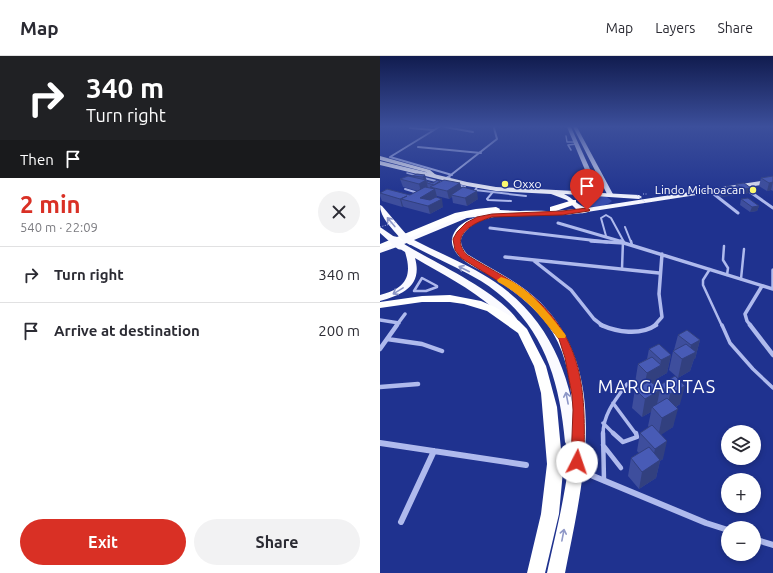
<!DOCTYPE html>
<html lang="en">
<head>
<meta charset="utf-8">
<style>
  :root { --surface:#fff; --page:#f2f2f3; --text:#2b2b33; --muted:#7c7c81; --line:#e1e1e2; --accent:#d93025 }
  body { margin:0; font-family:Ubuntu,sans-serif; background:var(--page); color:var(--text); height:100vh; display:flex; flex-direction:column; font-size:15px; white-space:nowrap }
  * { box-sizing:border-box; margin:0 }
  p { font-size:13px; color:var(--muted) }
  .icon { flex:none; width:22px; height:22px; fill:none; stroke:currentColor; stroke-width:2; stroke-linecap:round; stroke-linejoin:round }
  .map { position:relative; flex:1; overflow:hidden }
  .sheet { display:flex; flex-direction:column; background:var(--surface); width:380px }
  .sheet>* { flex:none }
  .hud { background:#202124; color:#fff; overflow:hidden }
  .fabs { position:absolute; left:341px; top:369px; display:grid; gap:8px }
  .fabs a { display:grid; place-items:center; width:40px; height:40px; border-radius:50%; background:var(--surface); box-shadow:0 2px 6px #0003; font-size:20px }
  .pin { position:absolute; display:grid; place-items:center; width:34px; height:34px; color:#fff; margin:-41px -17px; border-radius:50% 50% 50% 0; rotate:-45deg; box-shadow:0 0 4px #0007 }
  .pin .icon { rotate:45deg }
  .me { position:absolute; width:44px; margin:-22px; rotate:4deg; stroke-linejoin:round; filter:drop-shadow(0 0 3px #0008) }
  .turn { display:flex; align-items:center; gap:14px; height:84px; padding:0 20px; font-size:18px }
  .turn .icon { width:52px; height:52px; stroke-width:2.5 }
  .turn b { display:block; font-size:28px; line-height:34px }
  .then { display:flex; align-items:center; height:38px; padding:0 20px; background:#0003; gap:8px; font-size:15px }
  .round { display:grid; place-items:center; flex:none; width:42px; height:42px; border-radius:21px; background:var(--page) }
  .summary { display:flex; align-items:center; justify-content:space-between; height:68px; padding:0 20px }
  h1 { font-size:24px; font-weight:600; line-height:30px; color:var(--accent) }
  .action { display:flex; gap:8px; margin-top:auto; padding:8px 20px }
  .action a { flex:1; height:46px; border-radius:24px; background:var(--accent); color:#fff; font-size:16px; font-weight:600; line-height:46px; text-align:center }
  .action a+a { background:var(--page); color:var(--text) }
  ul { padding:0; list-style:none }
  li { display:flex; align-items:center; gap:12px; height:56px; padding:0 20px; border-top:1px solid var(--line) }
  li div { flex:1 }
  li b { display:block; font-size:15px }
  li em { font-style:normal }
  header { display:flex; align-items:center; gap:24px; box-sizing:border-box; height:56px; padding:0 20px; background:var(--surface); border-bottom:1px solid var(--line) }
  header strong { font-size:19px }
  nav { display:flex; gap:22px; margin-inline-start:auto; font-size:14px }
  main { display:flex; flex:1; min-height:0 }
  .map>svg:first-child { display:block }
</style>
</head>
<body>
<header>
<strong>Map</strong>
<nav><a>Map</a><a>Layers</a><a>Share</a></nav>
</header>
<main>
<section class="sheet">
<div class="hud">
<div class="turn"><svg class="icon" aria-label="right" viewBox="0 0 24 24"><path d="M7 20v-9h11M14 6l5 5-5 5"/></svg><div><b>340 m</b>Turn right</div></div>
<div class="then">Then<svg class="icon" aria-label="arrive" viewBox="0 0 24 24"><path d="M6 21V4h12l-3 4 3 4H6"/></svg></div>
</div>
<div class="summary"><div><h1>2 min</h1><p>540 m · 22:09</p></div><a class="round"><svg class="icon" aria-label="close" viewBox="0 0 24 24"><path d="M6 6l12 12M18 6L6 18"/></svg></a></div>
<ul>
<li><svg class="icon" aria-label="right" viewBox="0 0 24 24"><path d="M7 20v-9h11M14 6l5 5-5 5"/></svg><div><b>Turn right</b></div><em>340 m</em></li>
<li><svg class="icon" aria-label="arrive" viewBox="0 0 24 24"><path d="M6 21V4h12l-3 4 3 4H6"/></svg><div><b>Arrive at destination</b></div><em>200 m</em></li>
</ul>
<div class="action"><a>Exit</a><a>Share</a></div>
</section>
<div class="map">
<svg width="393" height="517" viewBox="0 0 393 517">
  <rect width="100%" height="100%" fill="#1f328f"/>
  <path fill="#374cae" d="M208,140L227,141L232,145C225,152 208,153 200,146V143Z"/>
  <g fill="none" stroke-linecap="round" stroke-linejoin="round">
    <path stroke="#afbaed" stroke-width="1" stroke-dasharray="1 1.5" stroke-linecap="butt" d="M263,138H268"/>
    <path stroke="#afbaed" stroke-width="1.5" d="M186,80L187,86H196
      M191,94L188,89L197,88
      M27,117L38,120"/>
    <path stroke="#afbaed" stroke-width="2" d="M44,122L60,126
      M77,129L85,131
      M98,130L95,134L146,140
      M25,133L38,137
      M112,137L107,143L108,144L131,145
      M245,171L251,186
      M226,180L221,162L226,159L231,162L244,186"/>
    <path stroke="#afbaed" stroke-width="2.5" d="M251,185L252,189
      M344,190L343,204L348,212L347,219
      M242,213L243,185
      M330,213L323,224V229L342,270
      M42,222L57,230V231L46,235H34Z
      M361,223L364,193"/>
    <path stroke="#afbaed" stroke-width="3.5" d="M342,269L350,287L373,313L393,332
      M233,347L256,378
      M223,367L234,378
      M223,378C223,358 236,343 247,328"/>
    <path stroke="#afbaed" stroke-width="4.5" d="M223,377L224,425
      M233,377L243,386L257,381L256,377
      M223,389L241,412"/>
    <path stroke="#afbaed" stroke-width="2" d="M65,71L93,76
      M30,72L54,74
      M38,91L101,97
      M10,101L72,119
      M10,101L59,71
      M67,122L117,83L114,72"/>
    <path stroke="#afbaed" stroke-width="3" d="M67,122L69,121
      M366,133L393,152
      M330,135L358,157
      M178,167L243,186
      M110,172L227,186"/>
    <path stroke="#afbaed" stroke-width="3.5" d="M211,185L244,187L393,233
      M241,185L243,186
      M125,201L279,217
      M153,204L191,234L214,263L223,270
      M393,214V233
      M0,264L19,267
      M16,270L25,258
      M274,270L282,261L279,238L282,198
      M371,270L367,265L365,258L382,230"/>
    <path stroke="#afbaed" stroke-width="4.5" d="M221,269C237,276 260,280 276,269
      M370,269L393,299
      M7,283L42,288L62,295
      M0,293L17,269
      M0,331L38,328"/>
    <path stroke="#afbaed" stroke-width="6" d="M0,387L146,409
      M213,420L326,467L348,474
      M21,466L54,395
      M374,483L393,489"/>
    <path fill="#dbe0f9" fill-rule="evenodd" d="M187,71H191L219,133L215,139L210,138L213,133Z
      M193,71H197L234,140L233,141L228,140Z"/>
    <path fill="#f5f6ff" fill-rule="evenodd" d="M0,105L87,126L116,131L195,135L205,132L213,125L216,127C213,131 210,134 204,136L259,139L262,141L259,143L184,138C193,142 198,150 207,152L393,123V127L207,156L196,153L187,144L171,138L116,135L87,130L0,109Z"/>
    <path fill="#fafaff" fill-rule="evenodd" d="M0,100L50,114L56,119L51,120L46,116L0,104Z
      M0,149L2,150L26,178V182H20C12,172 0,162 0,149Z
      M120,154L139,155L143,157L139,159L120,158L87,162L34,184C61,198 90,209 115,226C172,265 191,321 199,386L197,390L192,392L187,390L185,386C179,319 161,263 101,225C77,211 51,200 27,187L24,188C55,207 120,236 139,266L134,269C126,267 120,257 113,252C90,232 62,218 35,202C43,230 22,239 0,245V239C25,233 33,221 25,196L17,191L0,197V192L83,158Z
      M0,171L16,182V186H10L0,177Z"/>
    <path fill="#fff" fill-rule="evenodd" d="M193,144H196V148L176,155L207,152L211,154C207,158 199,157 193,158C163,162 106,150 85,176C78,184 81,191 87,198C111,213 140,226 160,246C232,318 202,429 185,517H167C182,448 212,343 173,277C158,252 134,235 109,219C100,214 89,209 81,202C76,198 71,190 72,183C78,151 146,155 170,155V151Z
      M116,151L120,153L119,155L80,161L0,194V188L75,157L96,153Z
      M70,239L101,245L115,251L139,265L147,273L166,310L177,351L183,415L179,458L165,517H147L161,458L167,408L161,337L154,310L138,277L107,255L84,248L70,246H42L0,252V246L42,240Z"/>
    <path stroke="#afbaed" stroke-width="1" stroke-dasharray="1 1.5" stroke-linecap="butt" d="M257,139L266,147
      M0,171L17,166"/>
    <path stroke="#fafaff" stroke-width="7" d="M23,180L30,185
      M13,184L16,186"/>
    <path stroke="#fafaff" stroke-width="9" d="M15,185L20,189"/>
  </g>
  <path fill="#3e4e9d" d="M45,119L47,125L53,127L60,125V126L80,127L81,133L98,143L87,150L73,147L72,141L69,143L57,140V141H56L63,151L50,158L24,151L23,150L22,151L2,145L0,140V137L30,139L38,135L23,131L20,123L32,121Z
    M393,120V135L391,134L387,135L379,130L381,122Z
    M356,128L369,137L361,138L356,135L355,139L341,141L335,137L336,132L343,133L346,132V130L355,132Z
    M361,143L379,150L377,155L370,156L360,149Z
    M298,279L320,284L315,303H314L310,315L298,322L289,314L293,295L294,294Z
    M269,293L291,299L287,317L278,322L277,328L275,329L279,333L280,329L295,320L300,348L296,351L293,371L281,378L283,403L280,405L276,422L259,433L248,420L251,402L259,397L257,395L260,377L269,371L268,370L271,356L262,361L252,352L255,333L259,331L255,327L258,308L267,303Z"/>
  <path fill="#32407f" d="M45,119L48,132L41,136L39,128L44,125L43,121Z
    M393,126L391,134L387,135L389,127Z
    M80,127L82,135L71,139L72,141L69,143L67,135Z
    M371,132L369,137L361,138L363,133Z
    M55,133L57,141L43,149L40,142Z
    M356,133L355,139L341,141L342,136Z
    M97,135L98,143L87,150L85,142Z
    M27,140L21,143L23,150L22,151L20,143Z
    M62,143L63,151L50,158L48,150Z
    M379,150L377,155L370,156L372,151Z
    M320,284L315,303H314L310,315L298,322L302,303L308,300L311,289Z
    M291,299L287,317L278,322L277,328L263,336L267,317L280,310L281,304Z
    M305,330L300,348L286,357L290,338Z
    M280,334L276,353L272,351L271,356L262,361L265,343Z
    M298,353L293,371L278,381L282,362Z
    M287,385L283,403L280,405L276,422L259,433L262,416L271,410L275,393Z"/>
  <path fill="#485bb6" stroke="#32407f" d="M37,118L45,119L43,121L32,120Z
    M28,120L46,124L39,128L20,123Z
    M393,120V126L389,127L381,122Z
    M57,124L60,125L54,129L47,127V125L53,127Z
    M64,124L80,127L67,135L50,131Z
    M364,127L371,132L363,133L356,128Z
    M346,130H351L356,133L342,136L336,132L341,131L343,133L349,132Z
    M45,131L55,133L40,142L50,144L56,141L62,143L48,150L21,143L27,140L20,143L0,137L7,133L30,139Z
    M83,131L97,135L85,142L71,139Z
    M368,142L379,150L372,151L361,143Z
    M307,274L320,284L311,289L298,279Z
    M279,288L291,299L281,304L269,293Z
    M306,288L316,296L302,303L293,295Z
    M272,301L281,309L267,317L258,308Z
    M295,320L305,330L290,338L280,329Z
    M270,325L280,334L265,343L255,333Z
    M287,342L298,353L282,362L272,351Z
    M272,369L287,385L275,393L260,377Z
    M269,391L280,404L262,416L251,402Z"/>
  <defs><path id="oneway-shaft" d="M-6 0H5M1.5-3L5.5 0L1.5 3" fill="none" stroke-width="1.6" stroke-linecap="round" stroke-linejoin="round"/></defs>
  <g stroke="#8c96c7">
    <use href="#oneway-shaft" transform="translate(11 166) rotate(-130)"/>
    <use href="#oneway-shaft" transform="translate(84 213) rotate(-153)"/>
    <use href="#oneway-shaft" transform="translate(18 235) rotate(149)"/>
    <use href="#oneway-shaft" transform="translate(187 342) rotate(-101)"/>
  </g>
  <use stroke="#8f98c7" href="#oneway-shaft" transform="translate(183 479) rotate(-79)"/>
  <linearGradient id="sky" x2="0" y2="1"><stop stop-color="#111c4f"/><stop offset="0.49" stop-color="#3c4f9b"/><stop offset="1" stop-color="#3c4f9b" stop-opacity="0"/></linearGradient>
  <rect width="393" height="144" fill="url(#sky)"/>
  <path fill="#d93025" stroke="#8d1f18" d="M207,152L210,154L209,155L182,159L112,161C95,166 68,179 87,199C111,214 140,227 160,247C207,293 205,346 204,406L202,411L197,412L193,411L191,406L193,354L192,339L185,302L179,283L154,251L131,233L81,202L75,194L73,183L77,176L86,167L97,161L112,158L182,155Z"/>
  <path fill="#f59e0b" d="M121,221C147,228 169,258 185,278L186,280L185,282H178C158,257 147,242 118,226L117,224Z"/>
  <g fill="#faf86f" stroke="#1f328f" stroke-width="1.5">
    <circle cx="125" cy="128" r="4"/>
    <circle cx="373" cy="134" r="4"/>
  </g>
  <g text-anchor="middle" stroke-width="3" stroke-linejoin="round" paint-order="stroke">
    <g font-size="12" fill="#fff" stroke="#1f328f" text-anchor="start">
      <text x="133" y="132">Oxxo</text>
      <text x="365" y="138" text-anchor="end">Lindo Michoacan</text>
    </g>
    <g font-size="18" letter-spacing="1" fill="#fff" stroke="#1f328f">
      <text x="277" y="337">MARGARITAS</text>
    </g>
  </g>
</svg>
<div class="fabs">
<a><svg class="icon" aria-label="layers" viewBox="0 0 24 24"><path d="M12 4l9 5-9 5-9-5zM3 14l9 5 9-5"/></svg></a>
<a>+</a>
<a>−</a>
</div>
<div class="pin" style="left:207px;top:154px;background:#d93025"><svg class="icon" aria-label="arrive" viewBox="0 0 24 24"><path d="M6 21V4h12l-3 4 3 4H6"/></svg></div>
<svg class="me" style="left:197px;top:406px" viewBox="-20 -20 40 40"><circle r="19" fill="#fff"/><path d="M0-13L10 11 0 6-10 11z" fill="#d93025"/></svg>
</div>
</main>
</body>
</html>
